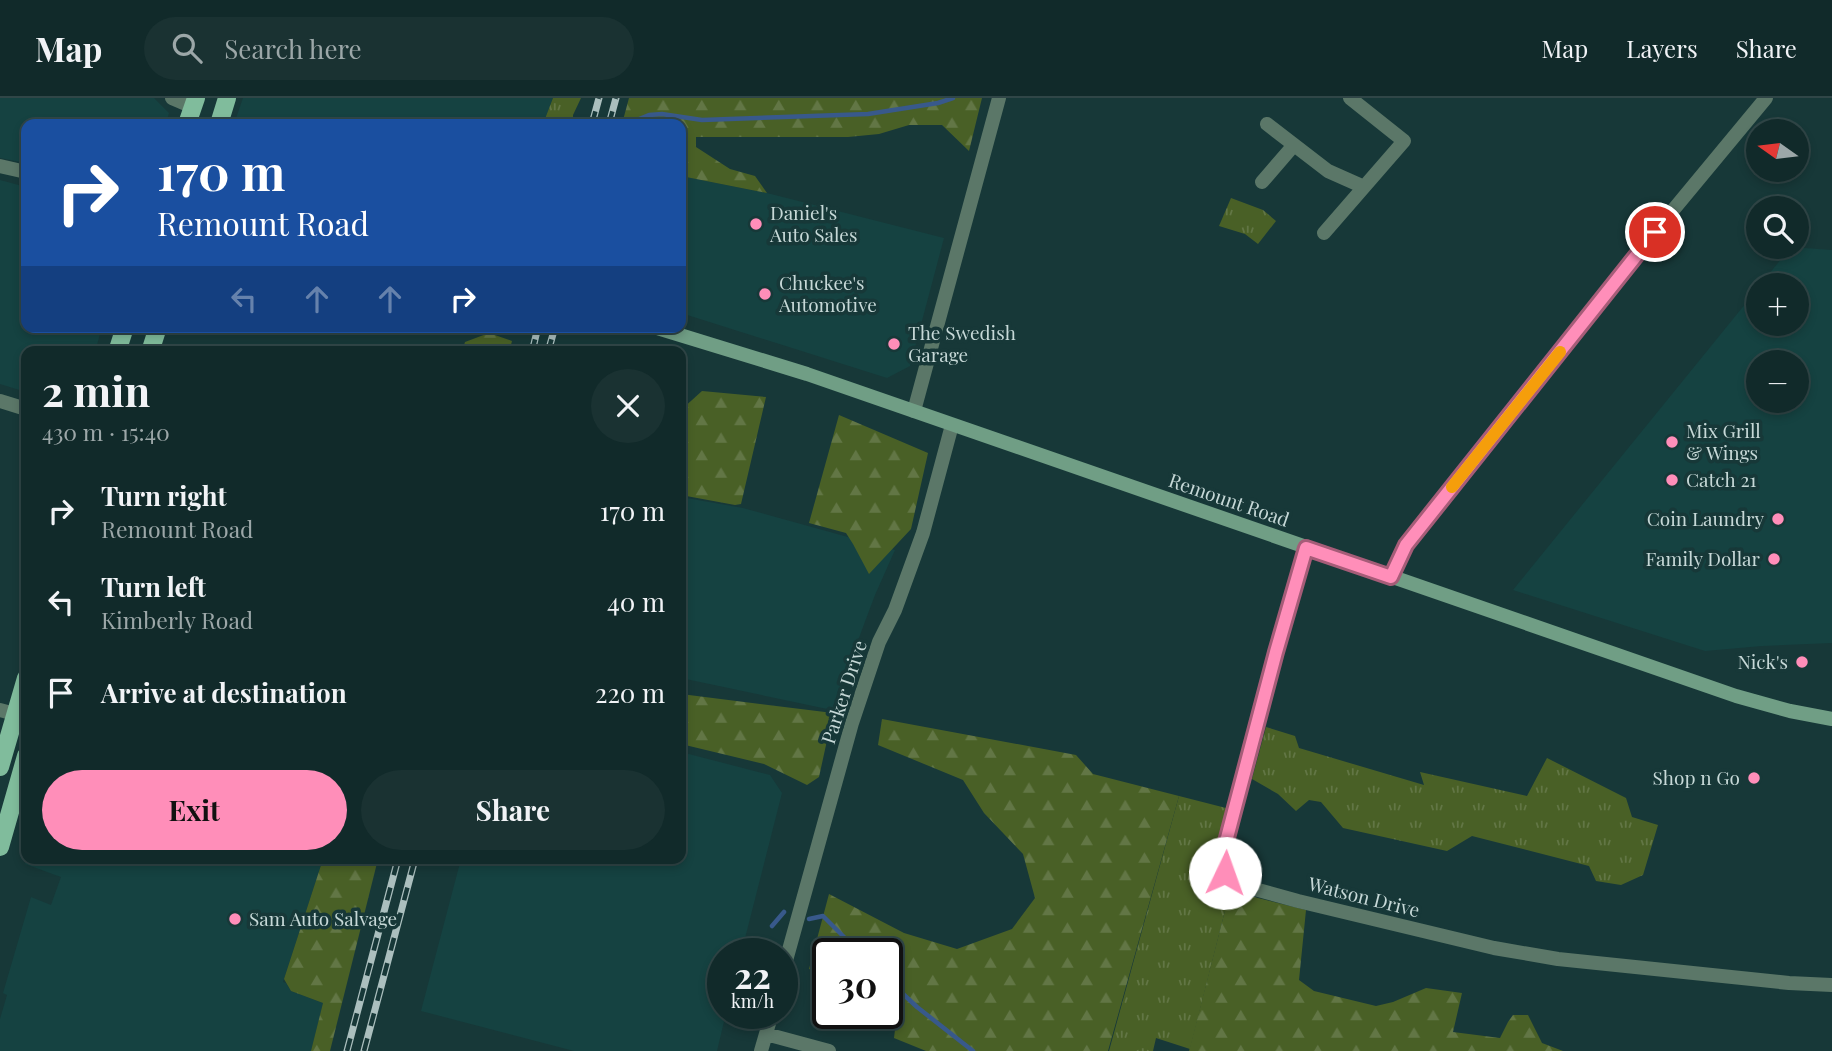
<!DOCTYPE html>
<html lang="en">
<head>
<meta charset="utf-8">
<style>
  :root { --surface:#112a2a; --page:#1a3232; --text:#f1f3f6; --muted:#9ca7a8; --line:#304647; --accent:#ff8eb9 }
  body { margin:0; font-family:"Playfair Display",serif; background:var(--page); color:var(--text); height:100vh; display:flex; flex-direction:column; font-size:26px; white-space:nowrap }
  * { box-sizing:border-box; margin:0 }
  p { font-size:23px; color:var(--muted) }
  .icon { flex:none; width:38px; height:38px; fill:none; stroke:currentColor; stroke-width:2; stroke-linecap:round; stroke-linejoin:round }
  .map { position:relative; flex:1; overflow:hidden }
  .drawer { position:absolute; left:21px; top:248px; width:665px; height:518px; display:flex; flex-direction:column; background:var(--surface); border-radius:14px; box-shadow:0 4px 10px #0003,0 0 0 2px var(--line) }
  .drawer>* { flex:none }
  .banner { position:absolute; left:21px; top:21px; width:665px; height:214px; border-radius:14px; box-shadow:0 4px 10px #0003,0 0 0 2px var(--line); background:#1a4fa0; color:#fff; overflow:hidden }
  .needle { width:46px; rotate:284deg }
  .buttons { position:absolute; left:1746px; top:21px; display:grid; gap:14px }
  .buttons a { display:grid; place-items:center; width:63px; height:63px; border-radius:50%; background:var(--surface); box-shadow:0 4px 10px #0003,0 0 0 2px var(--line); font-size:35px }
  .speed { position:absolute; left:707px; top:840px; display:flex; gap:14px; font-size:35px; font-weight:700; text-align:center }
  .speed>* { display:grid; place-content:center; width:91px; height:91px; border-radius:50%; background:var(--surface); box-shadow:0 4px 10px #0003,0 0 0 2px var(--line); line-height:1 }
  .speed small { font-size:18px; font-weight:400 }
  .speed .limit { border:4px solid #111; border-radius:10px; background:#fff; color:#111 }
  .pin { position:absolute; display:grid; place-items:center; width:60px; height:60px; color:#fff; margin:-30px; border:4px solid #fff; border-radius:50%; box-shadow:0 2px 7px #0007 }
  .me { position:absolute; width:77px; margin:-38px; rotate:3deg; stroke-linejoin:round; filter:drop-shadow(0 0 5px #0008) }
  .turn { display:flex; align-items:center; gap:24px; height:147px; padding:0 21px; font-size:32px }
  .turn .icon { width:91px; height:91px; stroke-width:2.5 }
  .turn b { display:block; font-size:49px; line-height:60px }
  .lanes { display:flex; align-items:center; height:66px; padding:0 21px; background:#0003; justify-content:center; gap:35px; direction:ltr }
  .lanes .off { opacity:.35 }
  .round { display:grid; place-items:center; flex:none; width:74px; height:74px; border-radius:37px; background:var(--page) }
  .summary { display:flex; align-items:center; justify-content:space-between; height:119px; padding:0 21px }
  h1 { font-size:42px; font-weight:700; line-height:52px }
  .action { display:flex; gap:14px; margin-top:auto; padding:14px 21px }
  .action a { flex:1; height:80px; border-radius:42px; background:var(--accent); color:#111; font-size:28px; font-weight:700; line-height:80px; text-align:center }
  .action a+a { background:var(--page); color:var(--text) }
  ul { padding:0; list-style:none }
  li { display:flex; align-items:center; gap:21px; height:91px; padding:0 21px }
  li div { flex:1 }
  li b { display:block; font-size:26px }
  li em { font-style:normal }
  header { display:flex; align-items:center; gap:42px; box-sizing:border-box; height:98px; padding:0 35px; background:var(--surface); border-bottom:2px solid var(--line) }
  header strong { font-size:33px }
  nav { display:flex; gap:38px; margin-inline-start:auto; font-size:24px }
  .search { width:490px; height:63px; background:var(--page); display:flex; align-items:center; gap:18px; box-sizing:border-box; padding:0 24px; border-radius:38px; color:var(--muted); font-size:26px }
  .map>svg:first-child { display:block }
</style>
</head>
<body>
<header>
<strong>Map</strong>
<div class="search"><svg class="icon" aria-label="search" viewBox="0 0 24 24"><circle cx="10" cy="10" r="6"/><path d="M15 15l6 6"/></svg>Search here</div>
<nav><a>Map</a><a>Layers</a><a>Share</a></nav>
</header>
<div class="map">
<svg width="1832" height="953" viewBox="0 0 1832 953">
  <defs>
    <pattern id="grass-tufts" width="24" height="20" patternUnits="userSpaceOnUse" patternTransform="scale(1.75)"><rect width="24" height="20" fill="#496026"/><path d="M3 7l-1-3M5 7V3M7 7l1-3M15 17l-1-3M17 17v-4M19 17l1-3" fill="none" stroke="#627645"/></pattern>
    <pattern id="forest-firs" width="22" height="20" patternUnits="userSpaceOnUse" patternTransform="scale(1.75)"><rect width="22" height="20" fill="#496026"/><path d="M5 1l3.5 6h-7zM16 11l3.5 6h-7z" fill="#627645"/></pattern>
  </defs>
  <rect width="100%" height="100%" fill="#173838"/>
  <path fill="#154241" fill-rule="evenodd" d="M0,0H154L169,15L166,26H26V65L0,60Z
    M243,0H553L543,26H234Z
    M681,78L767,95L944,140L910,268L887,280L681,215Z
    M0,82L26,89V229H102L95,254H26V294L0,286Z
    M1791,149L1832,152V545L1762,548L1705,553L1513,492L1759,189V226H1797V187H1760ZM1797,264V303H1759V264Z
    M681,399L743,410L895,452L875,497L832,612L681,580Z
    M681,654L770,677L782,695L741,856H723V915H726L717,953H574L421,913L461,761H681Z
    M27,761H323L283,884L286,885L291,893L323,905L311,953H0V921L7,897L3,895L31,799L51,807L61,779L25,766Z"/>
  <path fill="url(#grass-tufts)" d="M553,0H581L573,17V26H543Z
    M1231,100L1263,112L1276,123L1258,146L1245,136L1219,128Z
    M1266,629L1295,638L1299,650L1424,687L1420,674L1527,698L1547,660L1626,700L1632,719L1658,727L1643,777L1621,787L1596,783L1589,768L1472,738L1447,753L1343,730L1321,704L1309,702L1296,713L1278,696L1252,681Z
    M1179,698L1226,710L1214,763L1216,777L1230,793L1190,951L1156,940L1153,953H1109Z"/>
  <path fill="url(#forest-firs)" d="M629,0H982L969,53L942,27H909L879,36L848,39H696V49L730,71L755,78L767,95L681,78V26H622Z
    M489,235L512,243L509,254H462L465,244Z
    M702,293L766,299L741,406L735,407L681,397V312Z
    M839,317L928,355L911,431L869,476L853,446L846,435L809,425Z
    M681,596L833,615L819,679L807,687L764,666L681,646Z
    M882,621L1076,657L1093,676L1179,698L1108,953H926L894,940L899,899L887,895V856H828V877L809,871L829,796L904,835L957,851L1012,831L1035,800L1023,756L984,715L963,682L878,647Z
    M323,761H378L330,953H311L323,905L291,893L284,881Z
    M1230,793L1306,812L1299,882L1314,893L1376,908L1393,904L1426,890L1462,895L1453,934L1500,940L1508,924L1513,917H1528L1542,945L1563,953H1189Z"/>
  <g fill="none" stroke-linecap="round" stroke-linejoin="round">
    <path stroke="#38598b" stroke-width="4.5" d="M627,26L649,17L662,16L702,22L868,16L938,5L953,0
      M809,821L823,818L861,856
      M772,828L784,814
      M887,881L917,909L973,953"/>
    <path stroke="#5b7768" stroke-width="14" d="M172,0L193,9
      M1267,26L1328,73L1364,89
      M0,68L26,74
      M1262,84L1294,47
      M1324,135L1404,43L1350,0
      M0,303L26,311
      M914,313L999,0
      M1306,450L1276,554L1223,755C1222,771 1226,780 1240,787L1298,803L1494,850L1558,861L1789,885L1832,887
      M1391,479L1406,447L1640,152L1766,0
      M0,612L26,619
      M782,877L852,625L879,544L895,512L923,435L952,327
      M766,936L829,953
      M761,953L772,915"/>
    <path stroke="#709e85" stroke-width="14" d="M654,229L807,276L1736,598L1790,613L1832,621"/>
    <path stroke="#80bc9c" stroke-width="18" d="M187,26L196,0
      M219,26L227,0
      M117,254L125,229
      M150,254L158,229
      M0,669L26,580
      M0,749L26,658"/>
    <defs>
      <path id="rail" d="M592,26L599,0
        M609,26L616,0
        M532,254L538,229
        M548,254L555,229
        M347,953L398,761
        M364,953L415,761"/>
    </defs>
    <use href="#rail" stroke="#abbfbe" stroke-width="7"/>
    <use href="#rail" stroke="#173838" stroke-width="4.5" stroke-dasharray="13" stroke-linecap="butt"/>
  </g>
  <g fill="none" stroke-linecap="round" stroke-linejoin="round">
    <defs>
      <path id="route" d="M1225,775L1222,765L1223,755L1276,554L1306,450L1391,479L1406,447L1655,134"/>
    </defs>
    <use href="#route" stroke="#a65c78" stroke-width="18"/>
    <use href="#route" stroke="#ff8eb9" stroke-width="12"/>
    <path stroke="#f59e0b" stroke-width="12" d="M1452,389L1560,254"/>
  </g>
  <g fill="#ff8eb9" stroke="#173838" stroke-width="2.5">
    <circle cx="756" cy="126" r="7"/>
    <circle cx="765" cy="196" r="7"/>
    <circle cx="894" cy="246" r="7"/>
    <circle cx="1672" cy="344" r="7"/>
    <circle cx="1672" cy="382" r="7"/>
    <circle cx="1778" cy="421" r="7"/>
    <circle cx="1774" cy="461" r="7"/>
    <circle cx="1802" cy="564" r="7"/>
    <circle cx="1754" cy="680" r="7"/>
    <circle cx="235" cy="821" r="7"/>
  </g>
  <g text-anchor="middle" stroke-width="7" stroke-linejoin="round" paint-order="stroke">
    <g font-size="19" fill="#c6d8d7" stroke="#173838" text-anchor="start">
      <text x="770" y="122">Daniel's<tspan x="770" dy="22">Auto Sales</tspan></text>
      <text x="779" y="192">Chuckee's<tspan x="779" dy="22">Automotive</tspan></text>
      <text x="908" y="242">The Swedish<tspan x="908" dy="22">Garage</tspan></text>
      <text x="1686" y="340">Mix Grill<tspan x="1686" dy="22">&amp; Wings</tspan></text>
      <text x="1686" y="389">Catch 21</text>
      <text x="1764" y="428" text-anchor="end">Coin Laundry</text>
      <text x="1760" y="468" text-anchor="end">Family Dollar</text>
      <text x="1788" y="571" text-anchor="end">Nick's</text>
      <text x="1740" y="687" text-anchor="end">Shop n Go</text>
      <text x="249" y="828">Sam Auto Salvage</text>
    </g>
    <g font-size="19" fill="#c6d8d7" stroke="#173838">
      <text transform="translate(1229 402) rotate(19)" y="7">Remount Road</text>
      <text transform="translate(844 594) rotate(-72)" y="7">Parker Drive</text>
      <text transform="translate(1364 799) rotate(14)" y="7">Watson Drive</text>
    </g>
  </g>
</svg>
<div class="buttons">
<a><svg class="needle" viewBox="-14 -14 28 28"><path d="M0-13l5 13h-10z" fill="#e53935"/><path d="M0 13l5-13h-10z" fill="#9ca7a8"/></svg></a>
<a><svg class="icon" aria-label="search" viewBox="0 0 24 24"><circle cx="10" cy="10" r="6"/><path d="M15 15l6 6"/></svg></a>
<a>+</a>
<a>−</a>
</div>
<div class="speed"><div>22<small>km/h</small></div><div class="limit">30</div></div>
<div class="pin" style="left:1655px;top:134px;background:#d93025"><svg class="icon" aria-label="arrive" viewBox="0 0 24 24"><path d="M6 21V4h12l-3 4 3 4H6"/></svg></div>
<svg class="me" style="left:1225px;top:775px" viewBox="-20 -20 40 40"><circle r="19" fill="#fff"/><path d="M0-13L10 11 0 6-10 11z" fill="#ff8eb9"/></svg>
<div class="banner">
<div class="turn"><svg class="icon" aria-label="right" viewBox="0 0 24 24"><path d="M7 20v-9h11M14 6l5 5-5 5"/></svg><div><b>170 m</b>Remount Road</div></div>
<div class="lanes"><svg class="icon off" aria-label="left" viewBox="0 0 24 24"><path d="M17 20v-9H6M10 6l-5 5 5 5"/></svg><svg class="icon off" aria-label="ahead" viewBox="0 0 24 24"><path d="M12 20V5M6 11l6-6 6 6"/></svg><svg class="icon off" aria-label="ahead" viewBox="0 0 24 24"><path d="M12 20V5M6 11l6-6 6 6"/></svg><svg class="icon" aria-label="right" viewBox="0 0 24 24"><path d="M7 20v-9h11M14 6l5 5-5 5"/></svg></div>
</div>
<section class="drawer">
<div class="summary"><div><h1>2 min</h1><p>430 m · 15:40</p></div><a class="round"><svg class="icon" aria-label="close" viewBox="0 0 24 24"><path d="M6 6l12 12M18 6L6 18"/></svg></a></div>
<ul>
<li><svg class="icon" aria-label="right" viewBox="0 0 24 24"><path d="M7 20v-9h11M14 6l5 5-5 5"/></svg><div><b>Turn right</b><p>Remount Road</p></div><em>170 m</em></li>
<li><svg class="icon" aria-label="left" viewBox="0 0 24 24"><path d="M17 20v-9H6M10 6l-5 5 5 5"/></svg><div><b>Turn left</b><p>Kimberly Road</p></div><em>40 m</em></li>
<li><svg class="icon" aria-label="arrive" viewBox="0 0 24 24"><path d="M6 21V4h12l-3 4 3 4H6"/></svg><div><b>Arrive at destination</b></div><em>220 m</em></li>
</ul>
<div class="action"><a>Exit</a><a>Share</a></div>
</section>
</div>
</body>
</html>
